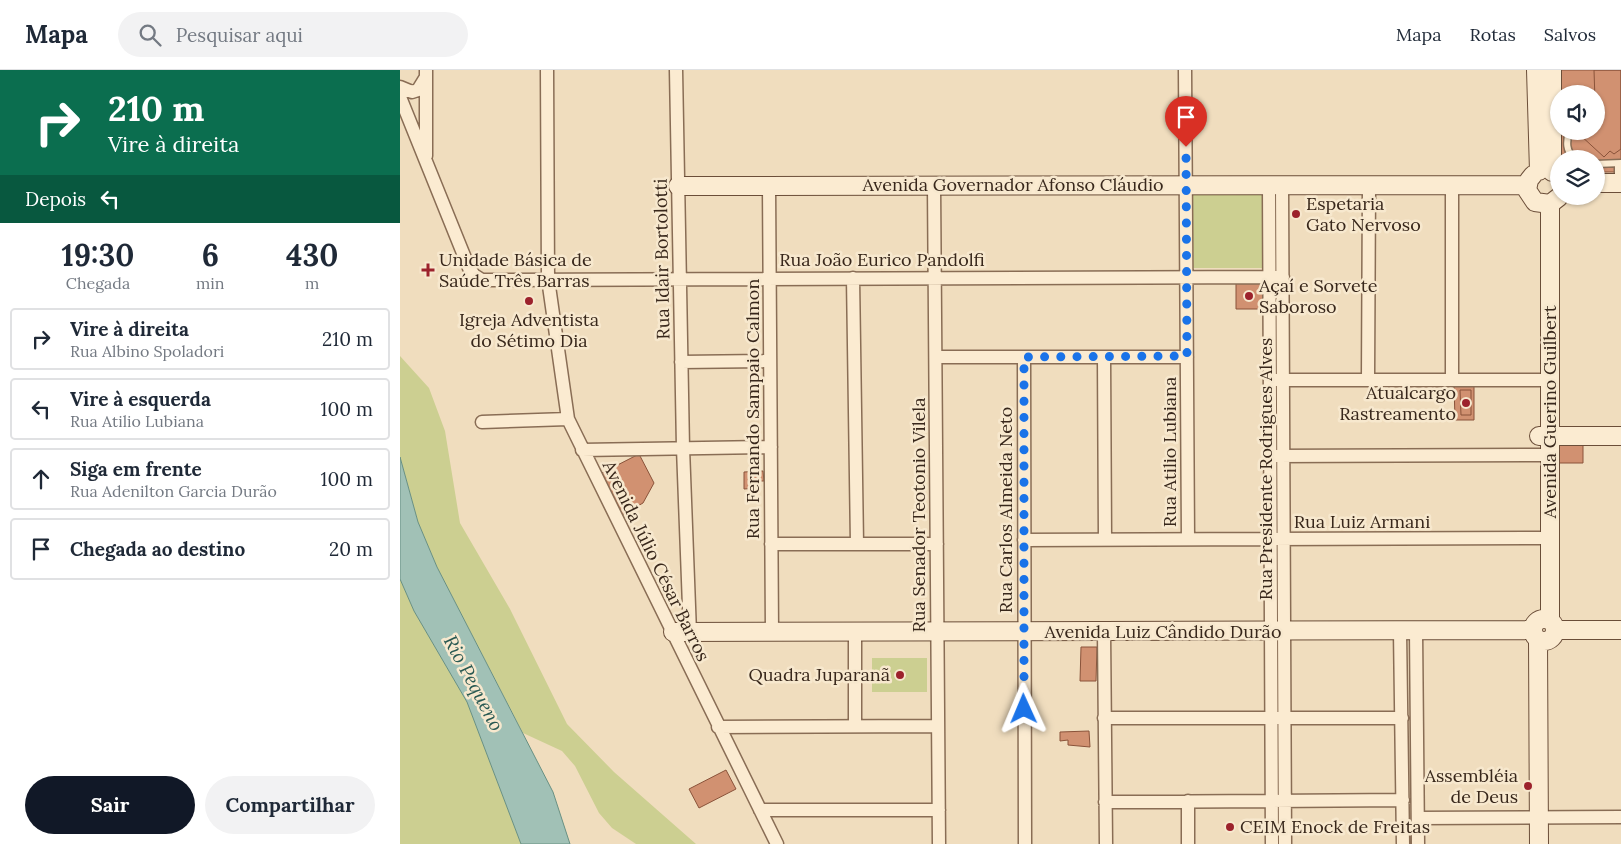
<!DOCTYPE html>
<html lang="pt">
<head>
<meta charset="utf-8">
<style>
  :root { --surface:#fff; --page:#f2f2f3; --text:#1f2937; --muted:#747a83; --line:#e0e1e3; --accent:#111827 }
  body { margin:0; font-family:Lora,serif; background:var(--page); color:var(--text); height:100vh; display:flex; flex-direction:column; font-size:19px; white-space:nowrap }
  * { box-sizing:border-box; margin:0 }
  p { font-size:16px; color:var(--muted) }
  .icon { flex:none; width:28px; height:28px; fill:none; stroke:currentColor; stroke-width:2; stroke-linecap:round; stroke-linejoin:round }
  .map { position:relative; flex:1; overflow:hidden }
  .drawer { display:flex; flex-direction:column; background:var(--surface); width:400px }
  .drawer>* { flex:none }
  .top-card { background:#0b6e4f; color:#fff; overflow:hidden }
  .controls { position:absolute; left:1150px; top:15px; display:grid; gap:10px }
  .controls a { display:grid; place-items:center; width:55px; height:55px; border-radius:50%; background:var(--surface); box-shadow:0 1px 4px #0004; font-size:25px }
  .pin { position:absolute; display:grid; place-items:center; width:42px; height:42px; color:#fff; margin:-51px -21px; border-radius:50% 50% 50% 0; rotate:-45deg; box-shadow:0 0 5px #0007 }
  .pin .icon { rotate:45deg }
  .me { position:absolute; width:55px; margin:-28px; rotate:359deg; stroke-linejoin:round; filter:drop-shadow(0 0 4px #0008) }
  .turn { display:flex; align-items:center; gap:18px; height:105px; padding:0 25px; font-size:22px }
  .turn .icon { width:65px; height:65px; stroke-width:2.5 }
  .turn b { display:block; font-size:35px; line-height:42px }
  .then { display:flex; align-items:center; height:48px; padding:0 25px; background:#0003; gap:10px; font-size:19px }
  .eta { display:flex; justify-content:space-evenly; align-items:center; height:85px; text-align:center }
  .eta b { font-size:30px; font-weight:700; line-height:35px }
  .action { display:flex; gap:10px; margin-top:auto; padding:10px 25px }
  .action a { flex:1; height:58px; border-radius:30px; background:var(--accent); color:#fff; font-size:20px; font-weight:700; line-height:58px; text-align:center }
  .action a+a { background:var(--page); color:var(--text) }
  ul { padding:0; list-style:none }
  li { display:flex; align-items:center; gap:15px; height:62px; margin:0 10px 8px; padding:0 15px; border:2px solid var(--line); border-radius:5px }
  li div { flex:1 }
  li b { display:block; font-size:19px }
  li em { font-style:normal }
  header { display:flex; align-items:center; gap:30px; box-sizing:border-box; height:70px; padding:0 25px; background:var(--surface); border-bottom:1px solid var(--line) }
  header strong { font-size:24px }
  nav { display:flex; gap:28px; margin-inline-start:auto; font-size:18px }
  .search { width:350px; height:45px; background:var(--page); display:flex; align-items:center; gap:12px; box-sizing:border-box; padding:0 18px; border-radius:28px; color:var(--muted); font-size:19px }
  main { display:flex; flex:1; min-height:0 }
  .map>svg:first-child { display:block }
</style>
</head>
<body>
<header>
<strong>Mapa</strong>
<div class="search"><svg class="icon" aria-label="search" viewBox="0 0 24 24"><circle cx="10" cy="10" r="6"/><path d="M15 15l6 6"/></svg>Pesquisar aqui</div>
<nav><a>Mapa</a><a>Rotas</a><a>Salvos</a></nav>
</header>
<main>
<section class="drawer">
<div class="top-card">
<div class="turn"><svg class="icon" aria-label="right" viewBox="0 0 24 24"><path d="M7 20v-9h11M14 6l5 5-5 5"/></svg><div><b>210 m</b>Vire à direita</div></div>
<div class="then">Depois<svg class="icon" aria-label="left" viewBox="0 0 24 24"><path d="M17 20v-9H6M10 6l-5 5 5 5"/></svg></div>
</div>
<div class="eta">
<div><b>19:30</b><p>Chegada</p></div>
<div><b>6</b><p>min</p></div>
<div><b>430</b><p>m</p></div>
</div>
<ul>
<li><svg class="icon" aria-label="right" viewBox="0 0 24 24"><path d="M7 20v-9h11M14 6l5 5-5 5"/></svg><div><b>Vire à direita</b><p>Rua Albino Spoladori</p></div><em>210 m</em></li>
<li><svg class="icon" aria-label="left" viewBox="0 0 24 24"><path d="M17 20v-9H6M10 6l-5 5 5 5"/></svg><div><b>Vire à esquerda</b><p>Rua Atilio Lubiana</p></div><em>100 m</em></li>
<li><svg class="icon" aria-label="ahead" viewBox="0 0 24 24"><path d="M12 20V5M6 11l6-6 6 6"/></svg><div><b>Siga em frente</b><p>Rua Adenilton Garcia Durão</p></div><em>100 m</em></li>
<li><svg class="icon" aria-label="arrive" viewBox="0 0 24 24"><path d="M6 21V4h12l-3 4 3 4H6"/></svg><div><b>Chegada ao destino</b></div><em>20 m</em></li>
</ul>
<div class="action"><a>Sair</a><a>Compartilhar</a></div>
</section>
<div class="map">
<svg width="1221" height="774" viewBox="0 0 1221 774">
  <rect width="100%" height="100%" fill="#f0ddbe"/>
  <path fill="#cccf91" d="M862,124L863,198H793V125Z
    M0,286L29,318L45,361L60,453L110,539L167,654L214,702L296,774H236L212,758L199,743L175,696L162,681L123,663L37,497L18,452L0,387Z
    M0,509L14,541L67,632L121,774H0Z
    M472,588H527V622H472Z"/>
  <path fill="#a1c1b6" stroke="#689083" d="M0,387L18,452L37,497L153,722L170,774H121L67,632L14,541L0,509Z"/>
  <path fill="#d19171" stroke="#8a533a" d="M1160,0H1221V102H1196V89H1161V61H1196V24H1160Z
    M1194,0H1221V79L1214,84L1210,81L1204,87L1179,64L1182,61H1196Z
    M836,213H862L863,239H836Z
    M1054,314H1074V350H1055Z
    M1060,320H1071V345H1061Z
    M1155,374H1183V393H1155Z
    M239,384L254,413L243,433L222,445L200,404Z
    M363,401L364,411H359V418L344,419V402Z
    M681,577H697L696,611H680Z
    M689,661L690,677L668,675V670L660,671V662Z
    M326,700L336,719L299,738L289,719Z"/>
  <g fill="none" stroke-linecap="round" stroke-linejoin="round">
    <defs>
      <path id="lane" d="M1169,61C1166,73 1166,80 1174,89
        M1196,94L1221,93
        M1218,94V113"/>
      <path id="street" d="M26,0V86
        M147,0L148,209L168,349L377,774
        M276,0L283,378L290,563
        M785,0L788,469
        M0,17L12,22L18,20L26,7
        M0,27L69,198L74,205L82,210L883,207
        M534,115L539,774
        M869,115L872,774
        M882,115L885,774
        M1052,115V309
        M369,116L372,562
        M453,208L457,474
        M536,287H787
        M624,287L625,774
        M704,287L705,469
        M281,292L370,291
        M875,310H1150
        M968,310L969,115
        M82,352L168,349
        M182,380L371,377
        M875,386L1150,385
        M624,470L1150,468
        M371,474H537
        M1000,561L1003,774
        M1016,561L1018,774
        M455,562V656
        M704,562L706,774
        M704,648H1002
        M318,657L538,656
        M788,731V774
        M705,732L1003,730
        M360,740H539
        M1018,748L1221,747"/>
      <path id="secondary" d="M1136,0L1139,101
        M1152,0V102
        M1133,105L1129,110L1127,120L1135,132L1150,134L1159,127
        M1196,113H1221
        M278,116L1128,115
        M1150,134V551
        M1139,366H1221
        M1133 560a11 11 0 1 1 22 0a11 11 0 1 1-22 0Z
        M1156,560H1221
        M273,562L1133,560
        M1138,570L1139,774"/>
    </defs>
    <use href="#lane" stroke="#896d55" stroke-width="9"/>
    <use href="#street" stroke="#896d55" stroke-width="15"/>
    <use href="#secondary" stroke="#6b4e39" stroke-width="20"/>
    <use href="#lane" stroke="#fbebd1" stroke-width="6"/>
    <use href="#street" stroke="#fbebd1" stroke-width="12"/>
    <use href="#secondary" stroke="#fbebd1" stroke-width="18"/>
  </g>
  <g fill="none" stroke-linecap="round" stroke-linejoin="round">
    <path stroke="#1a73e8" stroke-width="9" stroke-dasharray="0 16.2" d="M624,639V287L787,286L786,77"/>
  </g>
  <g fill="#9c222c" stroke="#f7e8ce" stroke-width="2">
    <circle cx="896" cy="144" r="5"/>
    <path d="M25.5 192.5h5v5h5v5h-5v5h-5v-5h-5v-5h5z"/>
    <circle cx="849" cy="226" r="5"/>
    <circle cx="129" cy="231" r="5"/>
    <circle cx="1066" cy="333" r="5"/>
    <circle cx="500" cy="605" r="5"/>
    <circle cx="1128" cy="716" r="5"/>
    <circle cx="830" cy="757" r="5"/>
  </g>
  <g text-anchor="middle" stroke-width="5" stroke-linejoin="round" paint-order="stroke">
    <g font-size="18" fill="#38271b" stroke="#f7e8ce">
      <text x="613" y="121">Avenida Governador Afonso Cláudio</text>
      <text transform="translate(262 189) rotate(-91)" y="6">Rua Idair Bortolotti</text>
      <text x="482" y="196">Rua João Eurico Pandolfi</text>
      <text transform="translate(353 339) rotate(-90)" y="6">Rua Fernando Sampaio Calmon</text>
      <text transform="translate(1150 342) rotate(-90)" y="6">Avenida Guerino Guilbert</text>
      <text transform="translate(770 382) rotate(-90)" y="6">Rua Atilio Lubiana</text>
      <text transform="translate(866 399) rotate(-90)" y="6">Rua Presidente Rodrigues Alves</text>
      <text transform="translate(606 440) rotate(-90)" y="6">Rua Carlos Almeida Neto</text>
      <text transform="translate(519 445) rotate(-90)" y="6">Rua Senador Teotonio Vilela</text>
      <text x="962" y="458">Rua Luiz Armani</text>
      <text transform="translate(256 491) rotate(64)" y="6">Avenida Júlio César Barros</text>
      <text x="763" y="568">Avenida Luiz Cândido Durão</text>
    </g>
    <g font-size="18" fill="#38271b" stroke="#f7e8ce" text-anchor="start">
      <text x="906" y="140">Espetaria<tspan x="906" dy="21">Gato Nervoso</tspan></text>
      <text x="39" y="196">Unidade Básica de<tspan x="39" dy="21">Saúde Três Barras</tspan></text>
      <text x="859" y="222">Açaí e Sorvete<tspan x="859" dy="21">Saboroso</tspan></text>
      <text x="129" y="256" text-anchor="middle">Igreja Adventista<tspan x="129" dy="21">do Sétimo Dia</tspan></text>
      <text x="1056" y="329" text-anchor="end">Atualcargo<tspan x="1056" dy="21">Rastreamento</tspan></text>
      <text x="490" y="611" text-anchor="end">Quadra Juparanã</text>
      <text x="1118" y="712" text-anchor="end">Assembléia<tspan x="1118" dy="21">de Deus</tspan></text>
      <text x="840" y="763">CEIM Enock de Freitas</text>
    </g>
    <g font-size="19" font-style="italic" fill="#295952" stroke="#f7e8ce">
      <text transform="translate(74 613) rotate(62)" y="7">Rio Pequeno</text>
    </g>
  </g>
</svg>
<div class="controls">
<a><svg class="icon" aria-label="sound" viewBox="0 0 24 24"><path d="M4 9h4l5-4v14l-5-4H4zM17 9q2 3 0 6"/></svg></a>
<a><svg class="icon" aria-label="layers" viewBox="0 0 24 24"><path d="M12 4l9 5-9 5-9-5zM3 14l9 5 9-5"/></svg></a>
</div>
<div class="pin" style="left:786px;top:77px;background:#d93025"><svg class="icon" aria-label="arrive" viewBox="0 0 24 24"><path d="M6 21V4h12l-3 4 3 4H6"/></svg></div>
<svg class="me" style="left:624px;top:639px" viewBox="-20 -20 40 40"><path d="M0-17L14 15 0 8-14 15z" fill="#1a73e8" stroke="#fff" stroke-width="4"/></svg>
</div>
</main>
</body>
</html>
